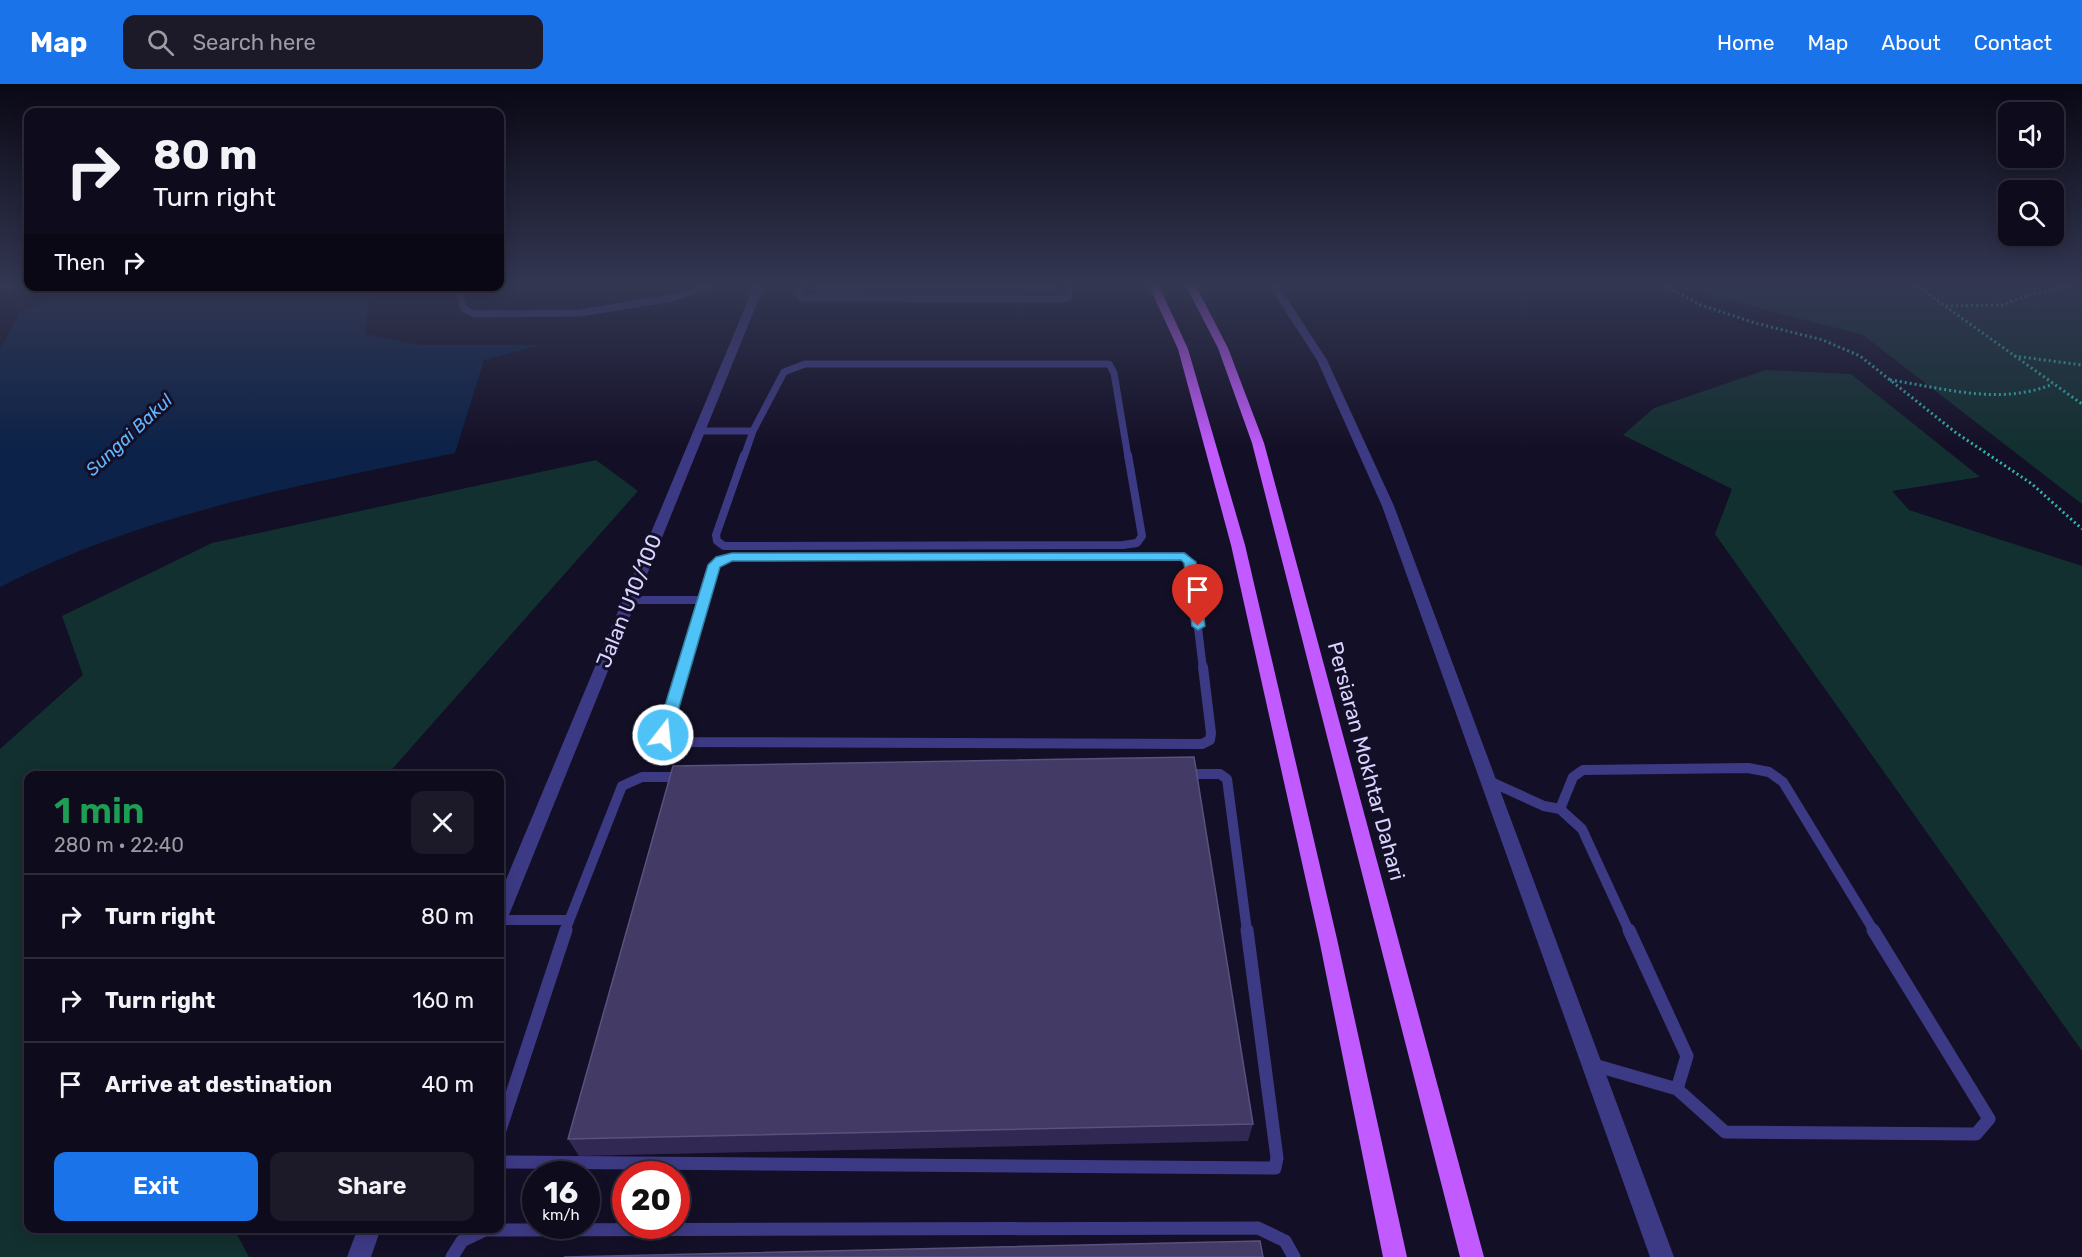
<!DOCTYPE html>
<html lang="en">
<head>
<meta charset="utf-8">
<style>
  :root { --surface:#0e0b1c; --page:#1c1929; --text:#f1f3f6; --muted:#9b9ba3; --line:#2e2b3b; --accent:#1a73e8 }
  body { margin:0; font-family:Rubik,sans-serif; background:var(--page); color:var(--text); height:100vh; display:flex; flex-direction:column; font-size:22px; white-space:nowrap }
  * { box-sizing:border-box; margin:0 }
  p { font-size:20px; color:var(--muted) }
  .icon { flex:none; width:33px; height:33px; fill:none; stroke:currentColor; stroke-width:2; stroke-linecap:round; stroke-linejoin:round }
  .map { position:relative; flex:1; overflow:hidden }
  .details { position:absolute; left:24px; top:687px; width:480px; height:462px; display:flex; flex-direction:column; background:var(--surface); border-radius:12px; box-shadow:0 3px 15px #0003,0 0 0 2px var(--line) }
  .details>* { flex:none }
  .banner { position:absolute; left:24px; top:24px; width:480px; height:183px; border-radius:12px; box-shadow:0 3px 15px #0003,0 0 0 2px var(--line); background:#0e0b1c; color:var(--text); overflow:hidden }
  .controls { position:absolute; left:1998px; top:18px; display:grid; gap:12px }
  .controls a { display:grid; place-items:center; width:66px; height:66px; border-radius:12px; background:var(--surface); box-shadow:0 3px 15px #0003,0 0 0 2px var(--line); font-size:30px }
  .speed { position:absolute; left:522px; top:1077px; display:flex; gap:12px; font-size:30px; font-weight:700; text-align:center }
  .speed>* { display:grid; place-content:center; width:78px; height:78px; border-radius:50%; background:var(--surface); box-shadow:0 3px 15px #0003,0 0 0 2px var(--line); line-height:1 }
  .speed small { font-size:15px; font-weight:400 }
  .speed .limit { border:9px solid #d22; background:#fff; color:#111 }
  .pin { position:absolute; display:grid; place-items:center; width:51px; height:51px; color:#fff; margin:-62px -26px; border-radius:50% 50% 50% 0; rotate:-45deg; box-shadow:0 0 6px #0007 }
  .pin .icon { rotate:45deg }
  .me { position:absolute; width:66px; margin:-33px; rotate:16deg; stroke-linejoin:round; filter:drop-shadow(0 0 4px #0008) }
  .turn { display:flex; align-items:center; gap:21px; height:126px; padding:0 30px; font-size:27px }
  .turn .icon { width:78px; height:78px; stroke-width:2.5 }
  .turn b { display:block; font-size:42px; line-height:51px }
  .then { display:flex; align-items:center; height:57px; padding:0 30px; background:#0003; gap:12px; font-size:22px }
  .round { display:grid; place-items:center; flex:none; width:63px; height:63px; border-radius:12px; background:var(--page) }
  .overview { display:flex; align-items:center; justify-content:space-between; height:102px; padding:0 30px }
  h1 { font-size:36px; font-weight:600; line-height:45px; color:#1e9e55 }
  .cta { display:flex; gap:12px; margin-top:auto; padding:12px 30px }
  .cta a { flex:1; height:69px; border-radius:12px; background:var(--accent); color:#fff; font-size:24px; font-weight:600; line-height:69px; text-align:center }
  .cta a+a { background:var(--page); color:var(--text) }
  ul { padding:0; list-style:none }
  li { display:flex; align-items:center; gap:18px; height:84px; padding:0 30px; border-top:2px solid var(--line) }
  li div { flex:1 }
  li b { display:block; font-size:22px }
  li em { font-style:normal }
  header { display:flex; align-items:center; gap:36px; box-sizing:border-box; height:84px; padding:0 30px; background:var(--accent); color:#fff }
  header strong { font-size:28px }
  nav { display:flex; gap:33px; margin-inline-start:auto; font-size:21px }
  .search { width:420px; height:54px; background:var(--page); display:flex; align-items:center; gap:15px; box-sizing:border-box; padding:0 21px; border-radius:12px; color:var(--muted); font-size:22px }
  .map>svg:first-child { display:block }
</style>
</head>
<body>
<header>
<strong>Map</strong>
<div class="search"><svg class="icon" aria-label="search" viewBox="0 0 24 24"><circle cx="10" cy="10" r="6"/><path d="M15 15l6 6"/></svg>Search here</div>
<nav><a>Home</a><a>Map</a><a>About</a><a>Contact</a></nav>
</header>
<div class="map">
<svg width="2082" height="1173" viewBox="0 0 2082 1173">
  <rect width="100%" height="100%" fill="#130f26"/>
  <path fill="#12302f" d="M1688,202H2082V420L1863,251L1688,205Z
    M1766,286L1851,290L1980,393L1892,407L1909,426L2082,482V967L1715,450L1732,405L1623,351L1654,324Z
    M596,376L638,407L387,691L28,692V1144L234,1145L249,1173H0V665L83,591L62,532L212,459Z"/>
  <path fill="#0c2248" d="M103,203H369L366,250L419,261H542L484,276L455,369C300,401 142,430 0,503V265L20,229L51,213Z"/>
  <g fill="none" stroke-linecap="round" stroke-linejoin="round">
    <path stroke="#2fb8b0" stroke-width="3" stroke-dasharray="2 3" stroke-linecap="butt" d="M1664,202L1701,221L1755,239L1823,256L1860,272L1955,348L2032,400L2082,445
      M1917,202L2082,320
      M0,203L41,202
      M1946,222L2002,221L2029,211L2070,202
      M2014,272L2082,281
      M1890,296C1944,304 2000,322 2053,300"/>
    <path stroke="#3d3a85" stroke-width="7" d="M465,202L460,211L463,224L474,230L580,229L672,214L708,202
      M802,202L798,210L801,214L1060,215L1068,213L1070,202
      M699,347H753
      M753,347L784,288L805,280H1109L1114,289L1128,373
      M744,373L753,347"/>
    <path stroke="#3d3a85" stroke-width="8" d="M744,371L716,451L717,457L724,462L1123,461L1137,459L1142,452L1128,371
      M630,516H703
      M683,585L714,481L732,473L1184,472L1190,478L1203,585"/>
    <path stroke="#3d3a85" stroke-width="10" d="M683,583L663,651L679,658L1202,660L1210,656L1211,649L1203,583
      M1186,690H1220L1227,695L1247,847
      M1489,697L1544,722L1560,725L1573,693L1583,686L1748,684L1769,688L1783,698L1874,847
      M1560,725L1582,745L1629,847
      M500,836H569
      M565,847L622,702L642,693H681"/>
    <path stroke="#3d3a85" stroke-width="13" d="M1629,846L1687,972L1677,1005
      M1594,981L1677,1005L1725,1048L1976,1050L1989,1035L1873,846
      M500,1046L566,846
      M500,1078L1275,1084L1277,1074L1247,846
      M452,1173L462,1157L485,1146L1258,1144L1285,1157L1294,1173"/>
    <path fill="#3d3a85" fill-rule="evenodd" d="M754,202H764L509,831L506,837L500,839V810Z
      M1269,202H1279L1327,276L1394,422L1674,1173H1650L1382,422L1317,276Z
      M358,1144H381L371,1173H347Z"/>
    <path fill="#c25bff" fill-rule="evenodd" d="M1149,202H1159L1188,265L1245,461L1337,855L1407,1173H1383L1319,855L1231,461L1178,265Z
      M1186,202H1196L1228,264L1264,359L1484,1173H1460L1252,359L1218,264Z"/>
  </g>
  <path fill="#312854" d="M812,202H1059V210L813,211Z
    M1253,1040L1248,1057L579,1072L568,1055Z"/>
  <path fill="#433a66" stroke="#5a527e" stroke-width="1.5" d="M1194,673L1253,1040L568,1055L673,682Z
    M1260,1157L1263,1173H564Z"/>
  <linearGradient id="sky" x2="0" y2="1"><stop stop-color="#0a0815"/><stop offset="0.55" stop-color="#333752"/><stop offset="1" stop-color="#333752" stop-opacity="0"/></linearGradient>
  <rect width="2082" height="366" fill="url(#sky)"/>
  <path fill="#4fc3f7" stroke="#337fa1" stroke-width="1.5" d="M732,469H1184L1196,478L1205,542L1198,546L1192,542L1184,479L1181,476L732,477L720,483L671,651L668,654H658L656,651L708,481L716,473Z"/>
  <g text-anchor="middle" stroke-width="6" stroke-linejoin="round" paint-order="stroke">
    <g font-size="18" font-style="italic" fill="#62b6ff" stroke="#130f26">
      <text transform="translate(129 351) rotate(-43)" y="6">Sungai Bakul</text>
    </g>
    <g font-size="21" fill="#d9d4ff" stroke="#130f26">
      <text transform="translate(629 517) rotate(-68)" y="7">Jalan U10/100</text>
      <text transform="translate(1366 677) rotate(75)" y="7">Persiaran Mokhtar Dahari</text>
    </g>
  </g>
</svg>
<div class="controls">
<a><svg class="icon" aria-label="sound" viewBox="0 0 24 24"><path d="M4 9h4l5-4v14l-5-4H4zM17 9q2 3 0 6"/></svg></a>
<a><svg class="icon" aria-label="search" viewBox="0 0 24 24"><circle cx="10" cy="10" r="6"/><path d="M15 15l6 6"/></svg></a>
</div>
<div class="speed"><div>16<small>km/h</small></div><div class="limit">20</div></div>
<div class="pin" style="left:1198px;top:542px;background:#d93025"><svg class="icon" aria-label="arrive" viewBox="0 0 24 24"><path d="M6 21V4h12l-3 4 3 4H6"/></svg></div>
<svg class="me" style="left:663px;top:651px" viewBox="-20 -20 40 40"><circle r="17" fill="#4fc3f7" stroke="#fff" stroke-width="3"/><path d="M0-11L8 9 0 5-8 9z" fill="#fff"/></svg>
<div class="banner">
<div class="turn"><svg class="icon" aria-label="right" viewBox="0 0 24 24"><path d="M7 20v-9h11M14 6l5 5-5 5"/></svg><div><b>80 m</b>Turn right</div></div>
<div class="then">Then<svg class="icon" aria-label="right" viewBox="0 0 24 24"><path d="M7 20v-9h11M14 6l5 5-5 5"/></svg></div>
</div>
<section class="details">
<div class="overview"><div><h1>1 min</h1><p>280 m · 22:40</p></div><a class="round"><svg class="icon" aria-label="close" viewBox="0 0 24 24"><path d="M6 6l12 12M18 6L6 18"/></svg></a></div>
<ul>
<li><svg class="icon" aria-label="right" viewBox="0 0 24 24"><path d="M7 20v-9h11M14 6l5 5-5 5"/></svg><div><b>Turn right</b></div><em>80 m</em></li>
<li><svg class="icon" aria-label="right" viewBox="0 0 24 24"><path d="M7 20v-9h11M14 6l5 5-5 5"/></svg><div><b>Turn right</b></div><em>160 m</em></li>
<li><svg class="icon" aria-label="arrive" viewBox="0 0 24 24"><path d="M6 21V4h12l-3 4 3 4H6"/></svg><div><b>Arrive at destination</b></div><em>40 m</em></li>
</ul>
<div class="cta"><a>Exit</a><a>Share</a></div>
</section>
</div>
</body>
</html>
